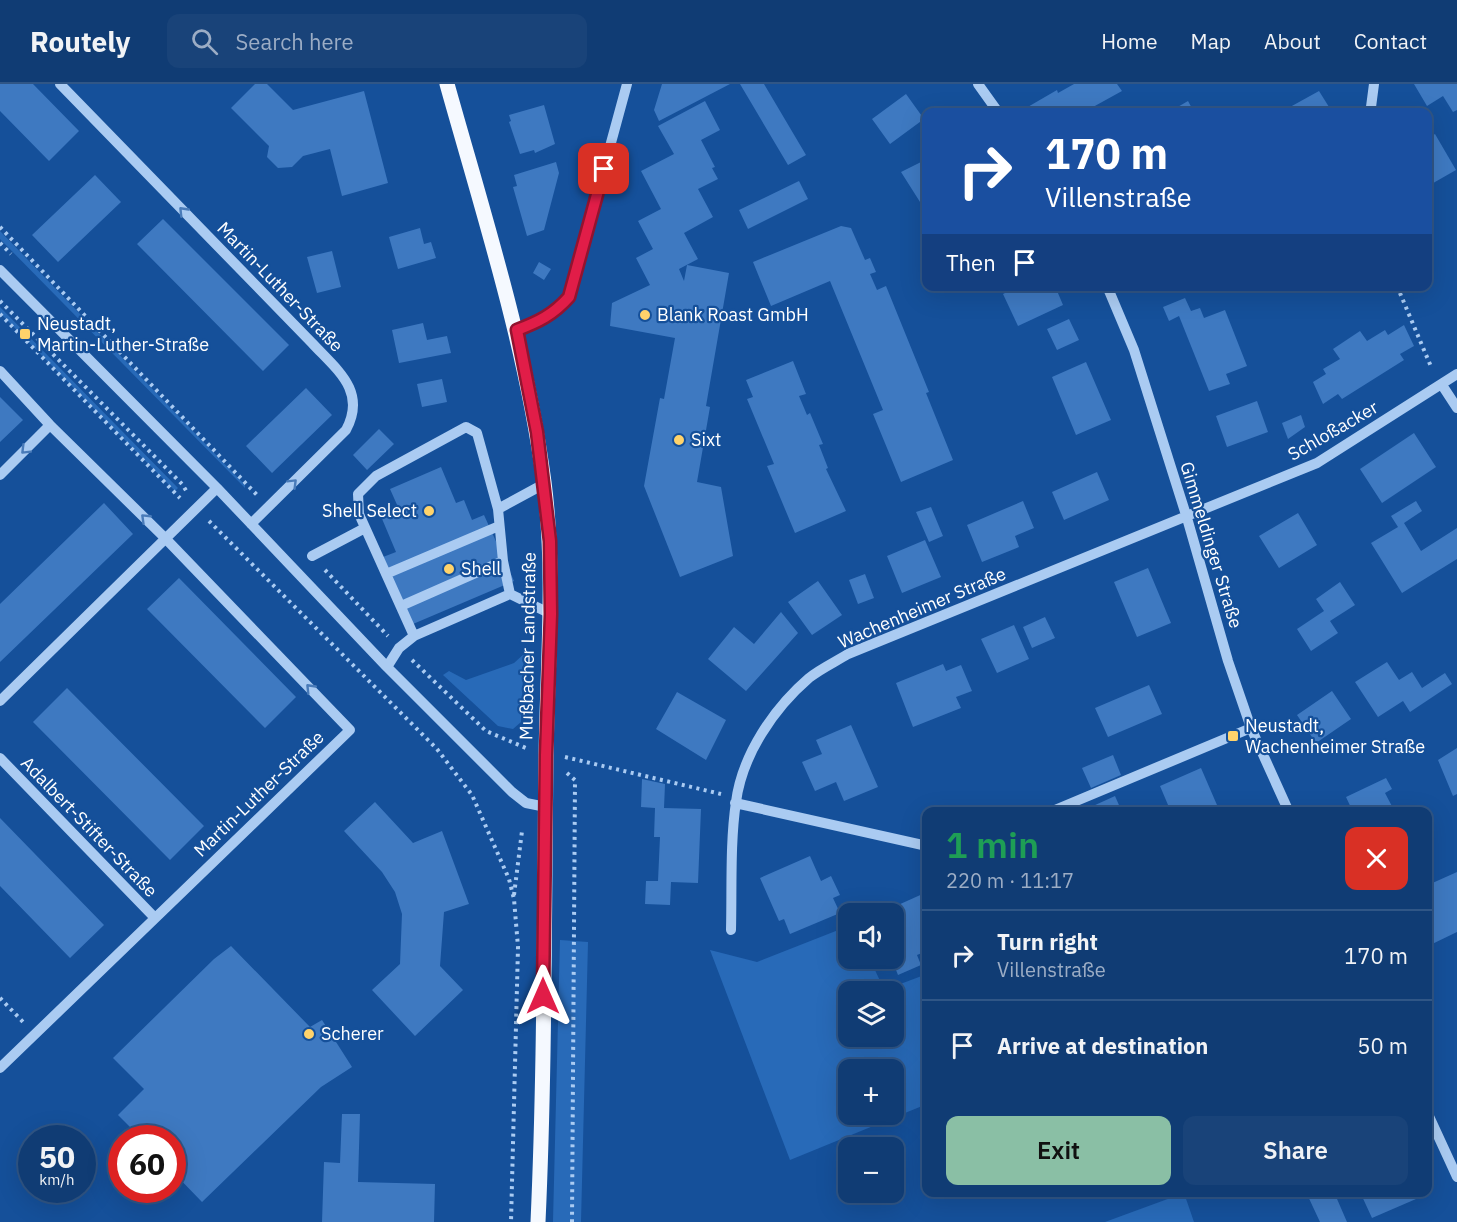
<!DOCTYPE html>
<html lang="en">
<head>
<meta charset="utf-8">
<style>
  :root { --surface:#103c74; --page:#194379; --text:#f1f3f6; --muted:#9cadc5; --line:#305686; --accent:#8abfa5 }
  body { margin:0; font-family:"IBM Plex Sans",sans-serif; background:var(--page); color:var(--text); height:100vh; display:flex; flex-direction:column; font-size:22px; white-space:nowrap }
  * { box-sizing:border-box; margin:0 }
  p { font-size:20px; color:var(--muted) }
  .icon { flex:none; width:33px; height:33px; fill:none; stroke:currentColor; stroke-width:2; stroke-linecap:round; stroke-linejoin:round }
  .map { position:relative; flex:1; overflow:hidden }
  .sheet { position:absolute; left:922px; top:723px; width:510px; height:390px; display:flex; flex-direction:column; background:var(--surface); border-radius:12px; box-shadow:0 6px 24px #0002,0 0 0 2px var(--line) }
  .sheet>* { flex:none }
  .guide { position:absolute; left:922px; top:24px; width:510px; height:183px; border-radius:12px; box-shadow:0 6px 24px #0002,0 0 0 2px var(--line); background:#1a4fa0; color:#fff; overflow:hidden }
  .controls { position:absolute; left:838px; top:819px; display:grid; gap:12px }
  .controls a { display:grid; place-items:center; width:66px; height:66px; border-radius:12px; background:var(--surface); box-shadow:0 6px 24px #0002,0 0 0 2px var(--line); font-size:30px }
  .speed { position:absolute; left:18px; top:1041px; display:flex; gap:12px; font-size:30px; font-weight:700; text-align:center }
  .speed>* { display:grid; place-content:center; width:78px; height:78px; border-radius:50%; background:var(--surface); box-shadow:0 6px 24px #0002,0 0 0 2px var(--line); line-height:1 }
  .speed small { font-size:15px; font-weight:400 }
  .speed .limit { border:9px solid #d22; background:#fff; color:#111 }
  .pin { position:absolute; display:grid; place-items:center; width:51px; height:51px; color:#fff; margin:-26px; border-radius:12px; box-shadow:0 3px 9px #0006 }
  .me { position:absolute; width:66px; margin:-33px; rotate:0deg; stroke-linejoin:round; filter:drop-shadow(0 0 4px #0008) }
  .turn { display:flex; align-items:center; gap:21px; height:126px; padding:0 24px; font-size:27px }
  .turn .icon { width:78px; height:78px; stroke-width:2.5 }
  .turn b { display:block; font-size:42px; line-height:51px }
  .then { display:flex; align-items:center; height:57px; padding:0 24px; background:#0003; gap:12px; font-size:22px }
  .round { display:grid; place-items:center; flex:none; width:63px; height:63px; border-radius:12px; background:var(--page) }
  .head { display:flex; align-items:center; justify-content:space-between; height:102px; padding:0 24px }
  h1 { font-size:36px; font-weight:600; line-height:45px; color:#1e9e55 }
  .button { display:flex; gap:12px; margin-top:auto; padding:12px 24px }
  .button a { flex:1; height:69px; border-radius:12px; background:var(--accent); color:#111; font-size:24px; font-weight:600; line-height:69px; text-align:center }
  .button a+a { background:var(--page); color:var(--text) }
  ul { padding:0; list-style:none }
  li { display:flex; align-items:center; gap:18px; height:90px; padding:0 24px; border-top:2px solid var(--line) }
  li div { flex:1 }
  li b { display:block; font-size:22px }
  li em { font-style:normal }
  header { display:flex; align-items:center; gap:36px; box-sizing:border-box; height:84px; padding:0 30px; background:var(--surface); border-bottom:2px solid var(--line) }
  header strong { font-size:28px }
  nav { display:flex; gap:33px; margin-inline-start:auto; font-size:21px }
  .search { width:420px; height:54px; background:var(--page); display:flex; align-items:center; gap:15px; box-sizing:border-box; padding:0 21px; border-radius:12px; color:var(--muted); font-size:22px }
  .map>svg:first-child { display:block }
</style>
</head>
<body>
<header>
<strong>Routely</strong>
<div class="search"><svg class="icon" aria-label="search" viewBox="0 0 24 24"><circle cx="10" cy="10" r="6"/><path d="M15 15l6 6"/></svg>Search here</div>
<nav><a>Home</a><a>Map</a><a>About</a><a>Contact</a></nav>
</header>
<div class="map">
<svg width="1457" height="1138" viewBox="0 0 1457 1138">
  <rect width="100%" height="100%" fill="#15509a"/>
  <path fill="#286ab8" fill-rule="evenodd" d="M0,147L245,401V404L0,155Z
    M0,223L178,404L175,407L0,229Z
    M524,570L521,638L513,645L498,642L443,591L449,587L466,596L514,579Z
    M846,843L849,844V874L870,875L880,897L887,905L927,890V1020L790,1076L710,866L757,878ZM849,908H894V952H849ZM849,986H894V1030H849Z
    M560,856L588,858L581,1138H553Z
    M1184,1109L1194,1138H1105Z"/>
  <path fill="#3e79c1" d="M0,0H33L79,47L49,77L0,27Z
    M255,0H267L293,26L364,7L388,99L342,112L330,65L303,72L292,83L278,84L267,73L269,62L231,24Z
    M662,0H730L659,37L654,26Z
    M740,0H764L806,71L788,81Z
    M1074,0H1117L1122,7L1084,28H1028L1026,24L1057,6L1058,9Z
    M1414,0H1457V26L1453,28L1443,12L1427,22Z
    M1319,7L1329,23L1319,28H1281Z
    M906,10L924,35L890,60L872,35Z
    M705,17L720,46L701,56L715,83L712,84L718,95L698,105L713,133L684,149L698,175L679,185L684,197L687,181L729,189L706,322L710,323L697,398L721,403L733,472L680,493L644,402L660,314L664,315L675,254L610,242L612,219L650,201L636,174L653,165L638,137L661,125L641,87L674,70L658,42Z
    M1188,17L1194,28H1169Z
    M544,21L555,60L535,69L534,66L520,70L509,38L511,37L509,31Z
    M1435,50L1456,86L1428,102V54Z
    M927,75V129L901,88Z
    M556,78L559,89L544,146L527,152L513,103L517,102L514,91Z
    M95,91L121,118L58,178L32,151Z
    M799,97L808,115L748,145L739,126Z
    M163,135L289,261L263,287L137,160Z
    M841,142L851,144L865,176L870,174L876,188L870,190L877,206L886,202L929,308L926,309L953,376L901,398L873,330L883,326L830,197L771,222L753,178Z
    M420,144L424,160L431,158L436,174L398,185L389,153Z
    M332,167L341,203L317,209L307,173Z
    M539,178L551,185L544,196L533,189Z
    M1019,202H1055L1063,221L1018,242L1003,210Z
    M1185,214L1191,227L1200,224L1204,234L1225,226L1247,282L1226,290L1230,300L1209,307L1179,232L1169,237L1163,223Z
    M1069,235L1079,256L1057,266L1047,245Z
    M423,239L427,256L447,252L451,269L399,279L392,246Z
    M1404,241L1414,262L1400,270L1404,276L1342,315L1338,310L1323,320L1313,298L1326,290L1323,285L1340,275L1333,265L1360,247L1367,257L1385,246L1388,251Z
    M793,277L806,310L799,312L807,331L810,329L823,360L819,361L828,384L826,385L846,427L795,449L767,382L774,380L747,315L753,313L746,296Z
    M1086,278L1111,336L1076,351L1052,293Z
    M442,295L447,318L422,323L417,300Z
    M306,304L332,331L272,389L246,362Z
    M0,313L23,336L0,358Z
    M1257,317L1268,348L1227,363L1216,332Z
    M1301,331L1305,343L1288,355L1282,339Z
    M379,345L394,360L367,386L353,371Z
    M1414,349L1436,383L1382,419L1360,385Z
    M441,383L456,419L464,416L472,436L484,431L514,497L413,540L383,473L396,468L380,430L398,423L390,405Z
    M1097,388L1109,416L1064,436L1052,408Z
    M1023,417L1034,444L1015,452L1019,463L982,478L967,441Z
    M1416,417L1422,427L1404,439L1421,467L1457,444V475L1402,509L1371,459L1398,443L1391,432Z
    M104,419L133,450L0,578V520Z
    M931,423L943,452L929,458L916,428Z
    M1298,429L1317,461L1279,484L1259,452Z
    M925,456L941,493L902,509L887,472Z
    M1148,484L1171,539L1137,553L1114,498Z
    M865,490L874,514L858,520L849,496Z
    M179,494L296,613L265,644L147,525Z
    M818,497L842,531L812,551L788,518Z
    M1340,498L1355,521L1330,537L1338,549L1311,567L1297,545L1324,527L1316,515Z
    M781,528L798,549L746,607L708,575L734,543L754,560Z
    M1045,533L1055,554L1032,564L1023,543Z
    M1014,541L1029,575L997,589L981,555Z
    M1387,578L1399,596L1412,588L1422,604L1445,589L1452,600L1410,628L1403,617L1378,633L1355,598Z
    M943,580L946,587L961,581L972,607L956,613L961,624L913,643L896,599Z
    M1149,601L1162,630L1108,653L1095,624Z
    M67,604L204,742L170,776L33,638Z
    M1332,607L1351,635L1316,659L1297,631Z
    M677,608L726,636L706,676L656,645Z
    M851,641L878,703L844,717L836,698L815,707L802,678L822,670L816,656Z
    M1457,664V710L1453,712L1438,676Z
    M1113,671L1121,691L1091,704L1082,684Z
    M1201,684L1220,728H1171L1160,702Z
    M1386,694L1392,705L1385,709L1395,728H1353L1346,713Z
    M642,695L665,700L664,724L701,725L698,799L671,798L670,821L645,820L646,797H658L660,753H654L655,724L641,723Z
    M1115,712L1122,728H1096L1093,722Z
    M375,718L413,759L442,747L469,820L444,828L440,882L463,906L415,952L372,906L400,880L402,830L395,808L382,788L344,747Z
    M0,734L104,841L70,874L0,802Z
    M810,772L821,797L831,792L840,811L833,814L840,829L790,850L784,835L779,837L760,794Z
    M1457,788V848L1428,862V801Z
    M927,808V867L917,871L921,881L898,891L894,881L902,878L894,859V830H878Z
    M231,862L310,943L322,936L352,983L321,1003L202,1118L172,1087V1054H141L118,1031L144,1005L113,974L214,875Z
    M342,1030H360L358,1098L435,1100L434,1138H322L324,1078L340,1079Z
    M1306,1108H1334L1347,1138H1320Z
    M1360,1108H1414L1416,1115L1372,1134Z"/>
  <g fill="none" stroke-linecap="round" stroke-linejoin="round">
    <path stroke="#aacbf2" stroke-width="4" stroke-dasharray="3 4.5" stroke-linecap="butt" d="M0,143L257,411
      M0,159L11,170
      M1397,202L1432,285
      M0,217L182,400L187,408
      M0,230L180,414
      M209,437L437,665L472,711L509,795L514,815L518,863L511,1138
      M325,486L388,552
      M412,576L486,647L526,664
      M565,673L721,710
      M567,689L575,696L572,1138
      M514,811L522,747
      M0,914L24,939"/>
    <path stroke="#aacbf2" stroke-width="10" d="M60,0L312,259C337,286 367,307 346,346L251,440
      M978,0L998,28
      M1371,23L1374,0
      M0,186L217,404L387,583L512,708L526,719L546,723
      M1107,202L1134,266L1187,434L1228,577L1251,644L1289,728
      M517,246C538,238 553,231 569,213L627,0
      M0,287L50,341L165,454L350,646L0,984
      M1442,301L1457,324
      M0,391L50,341
      M498,425L544,400
      M312,472L365,444
      M386,490L499,442
      M401,522L503,477
      M414,552L359,430L358,410L376,392L466,343L477,349L498,425L503,477L510,510
      M387,583L399,564L414,552L510,510L551,530
      M0,617L217,404
      M0,674L155,834
      M735,719L927,762
      M1050,728L1251,644
      M731,846C732,804 730,758 736,718C742,671 774,624 809,594C820,585 835,578 848,570L1317,379L1457,290
      M1428,1030L1457,1093"/>
    <path stroke="#f5f9ff" stroke-width="15" d="M447,0C484,132 526,262 544,398C556,491 547,583 546,676C544,830 545,984 538,1138"/>
  </g>
  <defs><path id="oneway-chevron" d="M-2-3.5L2.5 0L-2 3.5" fill="none" stroke-width="1.6" stroke-linecap="round" stroke-linejoin="round" transform="scale(1.5)"/></defs>
  <g stroke="#497bb9">
    <use href="#oneway-chevron" transform="translate(183 127) rotate(-134)"/>
    <use href="#oneway-chevron" transform="translate(25 366) rotate(135)"/>
    <use href="#oneway-chevron" transform="translate(293 399) rotate(-45)"/>
    <use href="#oneway-chevron" transform="translate(145 434) rotate(-136)"/>
    <use href="#oneway-chevron" transform="translate(310 604) rotate(-134)"/>
  </g>
  <g fill="none" stroke-linecap="round" stroke-linejoin="round">
    <defs>
      <path id="route" d="M543,912L546,671L551,530L550,457L537,348L517,246C538,238 553,231 569,213L604,85"/>
    </defs>
    <use href="#route" stroke="#92132f" stroke-width="15"/>
    <use href="#route" stroke="#e11d48" stroke-width="10"/>
  </g>
  <g fill="#ffd36b" stroke="#15509a" stroke-width="2">
    <circle cx="645" cy="231" r="6"/>
    <rect x="19" y="244" width="12" height="12" rx="3"/>
    <circle cx="679" cy="356" r="6"/>
    <circle cx="429" cy="427" r="6"/>
    <circle cx="449" cy="485" r="6"/>
    <rect x="1227" y="646" width="12" height="12" rx="3"/>
    <circle cx="309" cy="950" r="6"/>
  </g>
  <g text-anchor="middle" stroke-width="4.5" stroke-linejoin="round" paint-order="stroke">
    <g font-size="18" fill="#fff" stroke="#15509a">
      <text transform="translate(280 203) rotate(46)" y="6">Martin-Luther-Straße</text>
      <text transform="translate(1333 347) rotate(-30)" y="6">Schloßacker</text>
      <text transform="translate(1211 461) rotate(73)" y="6">Gimmeldinger Straße</text>
      <text transform="translate(922 524) rotate(-23)" y="6">Wachenheimer Straße</text>
      <text transform="translate(528 562) rotate(-89)" y="6">Mußbacher Landstraße</text>
      <text transform="translate(259 710) rotate(-44)" y="6">Martin-Luther-Straße</text>
      <text transform="translate(89 743) rotate(46)" y="6">Adalbert-Stifter-Straße</text>
    </g>
    <g font-size="18" fill="#fff" stroke="#15509a" text-anchor="start">
      <text x="657" y="237">Blank Roast GmbH</text>
      <text x="37" y="246">Neustadt,<tspan x="37" dy="21">Martin-Luther-Straße</tspan></text>
      <text x="691" y="362">Sixt</text>
      <text x="417" y="433" text-anchor="end">Shell Select</text>
      <text x="461" y="491">Shell</text>
      <text x="1245" y="648">Neustadt,<tspan x="1245" dy="21">Wachenheimer Straße</tspan></text>
      <text x="321" y="956">Scherer</text>
    </g>
  </g>
</svg>
<div class="controls">
<a><svg class="icon" aria-label="sound" viewBox="0 0 24 24"><path d="M4 9h4l5-4v14l-5-4H4zM17 9q2 3 0 6"/></svg></a>
<a><svg class="icon" aria-label="layers" viewBox="0 0 24 24"><path d="M12 4l9 5-9 5-9-5zM3 14l9 5 9-5"/></svg></a>
<a>+</a>
<a>−</a>
</div>
<div class="speed"><div>50<small>km/h</small></div><div class="limit">60</div></div>
<div class="pin" style="left:604px;top:85px;background:#d93025"><svg class="icon" aria-label="arrive" viewBox="0 0 24 24"><path d="M6 21V4h12l-3 4 3 4H6"/></svg></div>
<svg class="me" style="left:543px;top:912px" viewBox="-20 -20 40 40"><path d="M0-17L14 15 0 8-14 15z" fill="#e11d48" stroke="#fff" stroke-width="4"/></svg>
<div class="guide">
<div class="turn"><svg class="icon" aria-label="right" viewBox="0 0 24 24"><path d="M7 20v-9h11M14 6l5 5-5 5"/></svg><div><b>170 m</b>Villenstraße</div></div>
<div class="then">Then<svg class="icon" aria-label="arrive" viewBox="0 0 24 24"><path d="M6 21V4h12l-3 4 3 4H6"/></svg></div>
</div>
<section class="sheet">
<div class="head"><div><h1>1 min</h1><p>220 m · 11:17</p></div><a class="round" style="background:#d93025;color:#fff"><svg class="icon" aria-label="close" viewBox="0 0 24 24"><path d="M6 6l12 12M18 6L6 18"/></svg></a></div>
<ul>
<li><svg class="icon" aria-label="right" viewBox="0 0 24 24"><path d="M7 20v-9h11M14 6l5 5-5 5"/></svg><div><b>Turn right</b><p>Villenstraße</p></div><em>170 m</em></li>
<li><svg class="icon" aria-label="arrive" viewBox="0 0 24 24"><path d="M6 21V4h12l-3 4 3 4H6"/></svg><div><b>Arrive at destination</b></div><em>50 m</em></li>
</ul>
<div class="button"><a>Exit</a><a>Share</a></div>
</section>
</div>
</body>
</html>
